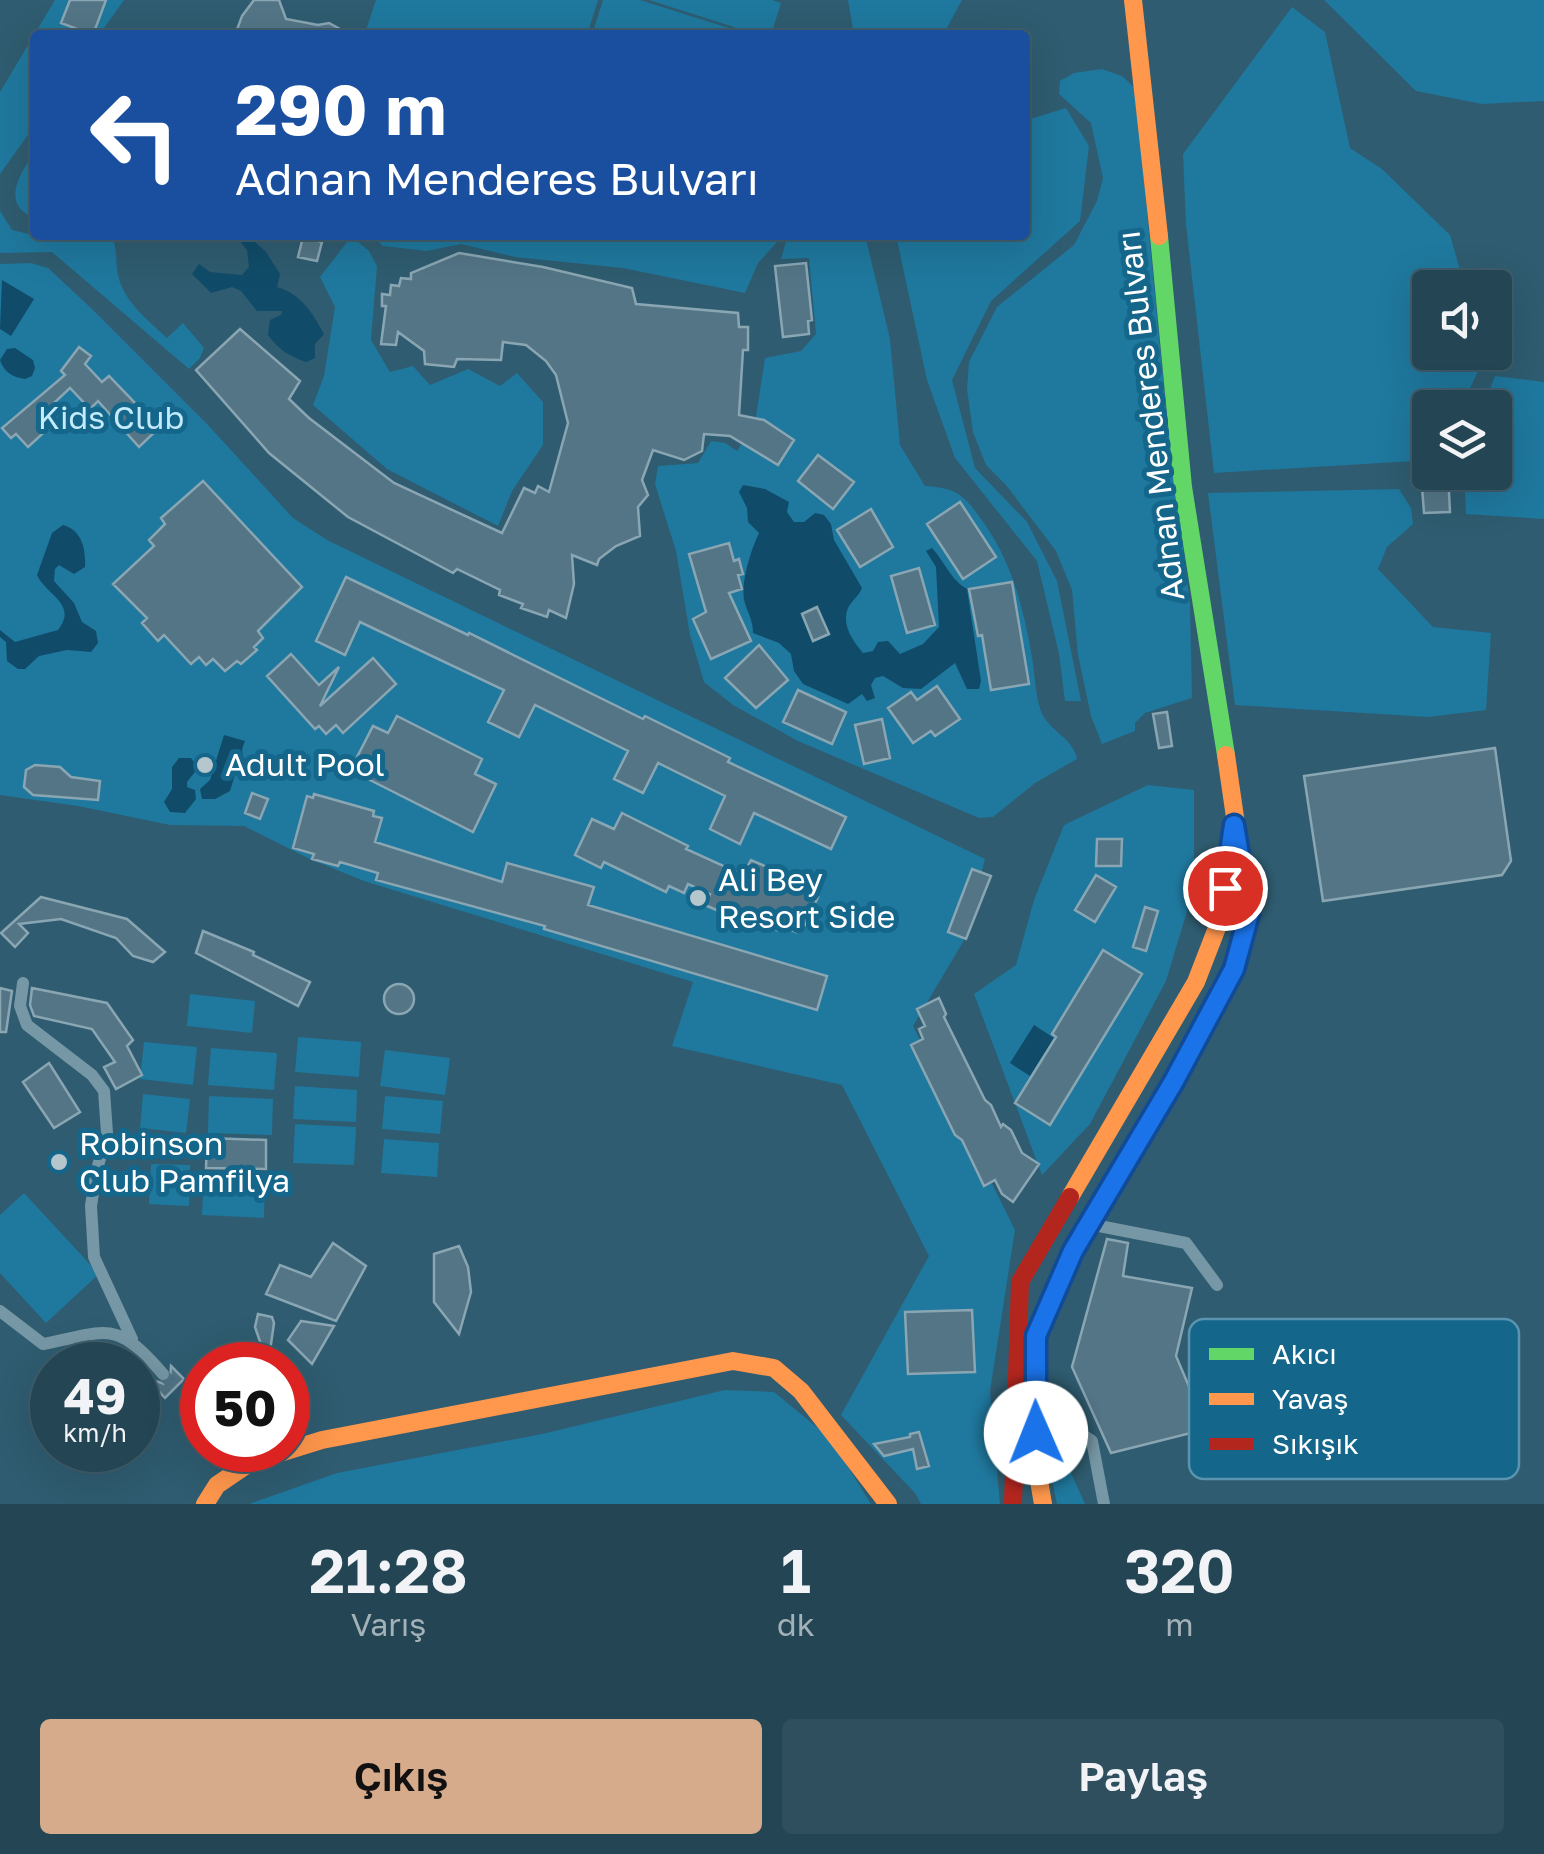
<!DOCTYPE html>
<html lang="tr">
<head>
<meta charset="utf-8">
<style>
  :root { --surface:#234554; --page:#2f4f5e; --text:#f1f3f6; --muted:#a3b1b8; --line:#405d6b; --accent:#d6ab8b }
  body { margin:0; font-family:"Golos Text",sans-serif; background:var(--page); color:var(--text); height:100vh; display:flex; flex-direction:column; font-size:38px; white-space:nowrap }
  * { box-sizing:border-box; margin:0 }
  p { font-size:32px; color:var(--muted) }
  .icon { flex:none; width:55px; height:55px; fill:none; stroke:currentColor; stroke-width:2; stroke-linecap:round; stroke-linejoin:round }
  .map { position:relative; height:1504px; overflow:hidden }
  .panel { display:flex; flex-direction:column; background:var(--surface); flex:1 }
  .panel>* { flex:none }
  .top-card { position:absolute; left:30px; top:30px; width:1000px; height:210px; border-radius:10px; box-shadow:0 10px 40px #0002,0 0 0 2px var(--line); background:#1a4fa0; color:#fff; overflow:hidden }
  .tools { position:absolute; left:1412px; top:270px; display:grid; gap:20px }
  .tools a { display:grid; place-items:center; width:100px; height:100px; border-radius:10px; background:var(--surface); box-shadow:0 10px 40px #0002,0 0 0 2px var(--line); font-size:50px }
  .speed { position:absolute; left:30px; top:1342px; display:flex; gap:20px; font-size:50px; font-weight:700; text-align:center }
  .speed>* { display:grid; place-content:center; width:130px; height:130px; border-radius:50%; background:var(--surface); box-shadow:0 10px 40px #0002,0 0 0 2px var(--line); line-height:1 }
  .speed small { font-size:25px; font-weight:400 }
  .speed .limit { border:15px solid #d22; background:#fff; color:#111 }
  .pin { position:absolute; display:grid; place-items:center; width:85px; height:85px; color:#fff; margin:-42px; border:5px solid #fff; border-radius:50%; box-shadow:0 2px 10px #0007 }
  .me { position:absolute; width:110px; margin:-55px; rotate:359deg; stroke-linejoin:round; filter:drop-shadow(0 0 8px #0008) }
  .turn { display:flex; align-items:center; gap:35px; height:210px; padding:0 40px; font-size:45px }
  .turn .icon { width:130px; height:130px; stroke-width:2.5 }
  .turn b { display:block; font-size:70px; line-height:85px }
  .eta { display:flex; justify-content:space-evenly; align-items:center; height:170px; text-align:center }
  .eta b { font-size:60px; font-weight:600; line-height:70px }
  .action { display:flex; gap:20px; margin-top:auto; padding:20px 40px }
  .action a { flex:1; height:115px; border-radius:10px; background:var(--accent); color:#111; font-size:40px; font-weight:600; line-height:115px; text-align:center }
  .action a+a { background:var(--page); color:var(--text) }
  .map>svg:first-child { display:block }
</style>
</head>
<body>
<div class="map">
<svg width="1544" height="1504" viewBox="0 0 1544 1504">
  <rect width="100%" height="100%" fill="#2f5c70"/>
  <path fill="#1f789e" d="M55,0H124L99,35H35V125L0,174V92Z
    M376,0H598L587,35H371L365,33Z
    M603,0H640L751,35H592Z
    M649,0H772L781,3L771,35H759Z
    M848,0H962L943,35H854Z
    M1324,0H1544V101L1482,104L1416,91Z
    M1292,7L1325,32L1350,148L1382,169L1450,235L1465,287L1430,288V352L1484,353L1485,357L1461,407L1430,408V460L1214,473L1186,224L1183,154Z
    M1102,69L1122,76L1135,88L1167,419L1190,604L1192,698L1145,713L1135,723V731L1102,744L1091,716L1078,655L1072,590L1056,551L1006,485L986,465L973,432L967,389L969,362L997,307L1074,245L1097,201L1103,178L1091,123L1059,94L1060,81L1074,73Z
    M1066,108L1089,146L1080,221L991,301L952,380L975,468L1027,522L1057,581L1081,701H1065L1059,654L1037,561L955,458L927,380L896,235H967L969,238L976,235H1025V211L1029,208L1025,155L1027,120Z
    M35,152V218C0,205 19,174 35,152Z
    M0,211L12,230L37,236L111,235C118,248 115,261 118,275C124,302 148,320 167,338L183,323L204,348L200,358L189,369L52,252L0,253Z
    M371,235H779L778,241L758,263L745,293L623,268L515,257L461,244L427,251L383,246Z
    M788,235H865L890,339L900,445L925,486C961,488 966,498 986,526C1013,566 1024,610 1032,657C1035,674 1035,695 1041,711C1049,732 1073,737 1077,759L1035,783L993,817L979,818L798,741L733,705L704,682L690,635L676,551L655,484L658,466L698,463L711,441L725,443L737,451L755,423L765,358L801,351L816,334L809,258L781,259Z
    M357,241L369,251L377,266L371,340L390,372L413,366L430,385L468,369L500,386L517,373L543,402V445L512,491L498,526L387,469L313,405L324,376L335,307L320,277L347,242Z
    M31,263L48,268L91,308L207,424L293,518L327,540L985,859L963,942L913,1026L1015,1230L990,1391L1000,1504H921L915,1493L841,1415L929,1256L842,1085L672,1046L693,982L364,881L310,859L244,826L170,825L78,806L0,795V264Z
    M1495,376L1544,382V519L1466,514L1464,473L1495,472V408L1483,407Z
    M1399,489L1411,508L1413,524L1387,547L1378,569L1433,627L1491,633L1486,710L1429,717L1235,705L1208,493Z
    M1148,785L1194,790V888L1166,981L1090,1124L1042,1175L974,994L1016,965L1034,900L1064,825Z
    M190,994L255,1001L252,1033L187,1026Z
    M298,1037L361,1042L359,1077L295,1072Z
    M144,1042L197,1047L193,1085L140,1079Z
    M211,1048L277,1053L274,1090L208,1085Z
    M385,1050L450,1058L445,1095L380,1086Z
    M295,1086L357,1090L356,1122L293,1119Z
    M143,1094L190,1099L186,1133L140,1128Z
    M209,1096L273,1099L272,1135L208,1133Z
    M385,1096L443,1101L440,1134L382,1129Z
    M295,1124L356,1127L354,1165L293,1163Z
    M384,1139L439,1143L437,1177L381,1173Z
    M151,1164L190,1165L189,1206L149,1204Z
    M204,1177L265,1180L264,1218L202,1215Z
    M24,1193L99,1274L46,1323L0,1273V1215Z
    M725,1390L774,1392L829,1437L871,1504H249L337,1473L542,1434Z
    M1054,1461L1067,1464L1085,1504H1057L1052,1480Z"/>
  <path fill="#104c69" d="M235,235H247L266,252L280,274L277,287C300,293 313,313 324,334L315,344V358L306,362C289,356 279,350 268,335L270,320L281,315L282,311H257L241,291L232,287L211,293L192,274L199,264L210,272L242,275L249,267L247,250Z
    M2,280L34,299L11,336L0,329Z
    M15,348L33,360L35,368L32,376L25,379C12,377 4,372 0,360L7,349Z
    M743,485L765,489L789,502L787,512L794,522H804L815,513L824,515L831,524L834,540L862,588C859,596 852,600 848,608C841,625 853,641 863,653L873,651L878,642L888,641L900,654L923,644L939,627L936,567L926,551L932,548C945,562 950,579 967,589L981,681L979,689H967L955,663L921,689L903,688L883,676L875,678L871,685L875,698L867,701L862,694L848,704L803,684L794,671L791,654L779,643L753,633C753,619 747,612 744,600C741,581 751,550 759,533L748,522L747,508L739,492Z
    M63,525C82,530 86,549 85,567L74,574L59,565L55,569L54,581L74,603L82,622L96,631L98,643L91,652L67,650L39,656L25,669H18L7,661L6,642L0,637V630L15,642L58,630C78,604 47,596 37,575L52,533Z
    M224,735L245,741L242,749L244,763L237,768L230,791L215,799H202L200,789L210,780Z
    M179,758H191L198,768L187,782V787L195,790L196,799L185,813L170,812L164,802L172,789V767Z
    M1034,1025L1054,1038L1030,1076L1010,1063Z"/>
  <path fill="#537586" stroke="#8aa6b3" stroke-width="2.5" d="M70,0H106L93,35L61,23Z
    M254,0H279L286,19L318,25L329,23L351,35H235L242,16Z
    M303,237L322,242L317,261L298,257Z
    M459,253L543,267L632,288L636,304L738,313L739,327H748V350H743L739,415L764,420L794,440L778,465L730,436L704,434L702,451L684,460L653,450L642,480L648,495L638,507L640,536L616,546L599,559L597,565L572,555L574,584L566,618L549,610L547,617L521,608L523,604L499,595L500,590L457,569L453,573L348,517L269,453L196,370L240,329L300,381L289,399L309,418L394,483L502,533L524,488L535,493L538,486L549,492L568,423L556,375L546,361L526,345L503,342L501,360L457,359L454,367L425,364L424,351L398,332L396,345L381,344L386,306H382V294L390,295L391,285L399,286L401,278L411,279V273Z
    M806,263L812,320L808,321L809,334L783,337L775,266Z
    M79,347L91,356L85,364L102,382L109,376L159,428L139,447L98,401L90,409L70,388L40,416L50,427L28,447L16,434L11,438L2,428L65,375L61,371Z
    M818,455L854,482L833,509L798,481Z
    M1448,473L1450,512L1424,513L1421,474Z
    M203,481L302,587L258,631L263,638L254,647L257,650L241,664L237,661L225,671L213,659L206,665L199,657L191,664L164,635L158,641L142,623L147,618L113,584L154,546L149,540L165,524L161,518Z
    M960,502L996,557L963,579L927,524Z
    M871,509L893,547L860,567L837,530Z
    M729,543L734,561L739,559L743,574L738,575L742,589L729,593L751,641L711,659L693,619L706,612L689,554Z
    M919,568L935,625L907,633L891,576Z
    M346,577L468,635L469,633L643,719L645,716L730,758L728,762L846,817L831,849L754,813L740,844L710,829L725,796L658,763L643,793L614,779L628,751L535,705L519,737L488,722L504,690L360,622L345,655L316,641Z
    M1012,582L1029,684L991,690L982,635L978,636L969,589Z
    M817,607L829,634L813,641L802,614Z
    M759,645L788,680L756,708L725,678Z
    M291,654L319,685L339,667L320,706L373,658L396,684L343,733L336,725L326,734L319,726L315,729L267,676Z
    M937,686L960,719L935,736L931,731L913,743L888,708L911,692L917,700Z
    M798,690L846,712L832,744L783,722Z
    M1167,712L1172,746L1159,748L1153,714Z
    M397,716L482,759L475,774L496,784L473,832L368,779L371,772L354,763L373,726L388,733Z
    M882,719L890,758L864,764L855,725Z
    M1495,748L1511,861L1502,875L1323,901L1304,776Z
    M35,765L60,767L71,777L100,781L98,800L33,795L24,787L26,770Z
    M252,793L268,799L260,819L245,813Z
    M314,794L374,811L373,816L382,818L375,842L502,882L507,863L594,887L588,905L827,976L817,1010L544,929L545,926L376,880L378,873L340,862L338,866L312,859L314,854L293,848L307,796L313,798Z
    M622,813L688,846L686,849L743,875L751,860L799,881L796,887L818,897L805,925L799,923L796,932L779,925L777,930L732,910L730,916L705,905L710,894L688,884L684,893L669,886L666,892L604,862L601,868L575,855L592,819L614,829Z
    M1097,839H1122L1121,866H1096Z
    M972,869L991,876L966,939L948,932Z
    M1096,875L1116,887L1095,922L1075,910Z
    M41,897L127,919L165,952L153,962L133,956L116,938L61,919L19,924L28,933L15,947L1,933Z
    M1145,907L1158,911L1146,951L1133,947Z
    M203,931L254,952L253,955L310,982L298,1006L196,953Z
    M1103,950L1142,974L1050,1125L1015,1103L1056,1037L1052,1034Z
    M384 999a15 15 0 1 1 30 0a15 15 0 1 1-30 0Z
    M0,988L12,991L6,1032H0Z
    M32,988L107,1003L133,1040L127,1046L142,1075L116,1089L104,1067L115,1062L92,1029L34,1016L30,1005Z
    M939,998L946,1014L944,1017L985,1100L991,1105L1001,1127L1003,1124L1011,1130L1022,1153L1039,1164L1013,1202L1002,1194L995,1180L984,1186L962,1140L955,1135L911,1045L923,1039L919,1029L925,1026L917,1009Z
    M49,1063L80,1112L54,1128L23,1082Z
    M207,1138L266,1140V1169L206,1168Z
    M1107,1239L1128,1243L1123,1276L1192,1288L1176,1356L1207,1429L1111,1453L1072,1367Z
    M333,1243L366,1266L336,1321L266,1294L280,1265L311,1277Z
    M459,1246L468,1267L471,1292L459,1334L434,1302V1254Z
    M972,1310L975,1372L908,1374L905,1312Z
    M258,1314L272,1317L274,1323L268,1365L255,1327Z
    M301,1321L334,1326L312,1364L288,1340Z
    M171,1366L184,1379L165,1398L153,1385L156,1381L164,1384L170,1381Z
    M919,1432L929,1466L917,1469L913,1449L884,1456L874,1444L910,1437V1434Z"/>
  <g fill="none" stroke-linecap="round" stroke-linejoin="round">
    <path stroke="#4e7485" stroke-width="12" stroke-dasharray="12 6" stroke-linecap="butt" d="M163,1374L175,1387"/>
    <path stroke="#7697a5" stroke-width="12" d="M23,983L20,1006L27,1025L92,1075L104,1091L107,1133L96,1173L91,1206L94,1257L132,1339
      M1089,1224L1186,1243L1217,1285
      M0,1311L43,1344C109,1331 115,1319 163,1374
      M1034,1403L1092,1441L1104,1504"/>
    <path stroke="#63d668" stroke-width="18" d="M1159,236L1183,487L1226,755"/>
    <path stroke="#ff974d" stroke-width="18" d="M1133,0L1159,236
      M1070,1197L1196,982L1220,920L1233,835
      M205,1504L217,1485L251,1462L322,1440L733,1361L774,1368L801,1391L888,1504
      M1043,1504L1036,1463V1335L1073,1251L1174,1081L1234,969L1249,914L1226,755"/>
    <path stroke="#b3261e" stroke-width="18" d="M1013,1504L1020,1282L1070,1197"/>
  </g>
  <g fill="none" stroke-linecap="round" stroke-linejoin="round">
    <defs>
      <path id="route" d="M1036,1433V1336L1073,1251L1174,1081L1234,969L1249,914L1234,825L1225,888"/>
    </defs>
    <use href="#route" stroke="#114b97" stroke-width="25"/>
    <use href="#route" stroke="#1a73e8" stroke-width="18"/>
  </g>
  <g fill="#b6c6cd" stroke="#14668b" stroke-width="4">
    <circle cx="205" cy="765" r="10"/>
    <circle cx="698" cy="898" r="10"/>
    <circle cx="59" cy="1162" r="10"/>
  </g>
  <g text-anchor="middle" stroke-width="10" stroke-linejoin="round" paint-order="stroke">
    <g font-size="32" fill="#fff" stroke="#14668b">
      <text transform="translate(1151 416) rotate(-97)" y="11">Adnan Menderes Bulvarı</text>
    </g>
    <g font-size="32" fill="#c3ebfb" stroke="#14668b">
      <text x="111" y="429">Kids Club</text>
    </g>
    <g font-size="32" fill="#fff" stroke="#14668b" text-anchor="start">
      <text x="225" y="776">Adult Pool</text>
      <text x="718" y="891">Ali Bey<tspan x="718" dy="37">Resort Side</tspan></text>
      <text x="79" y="1155">Robinson<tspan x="79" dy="37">Club Pamfilya</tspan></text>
    </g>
  </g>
  <rect x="1189" y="1319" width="330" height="160" rx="15" fill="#14668b" stroke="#5a94ae" stroke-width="2.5"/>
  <rect x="1209" y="1348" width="45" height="12" fill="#63d668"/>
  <rect x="1209" y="1393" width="45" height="12" fill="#ff974d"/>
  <rect x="1209" y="1438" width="45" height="12" fill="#b3261e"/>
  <g font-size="28" fill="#fff">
    <text x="1272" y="1364">Akıcı</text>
    <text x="1272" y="1409">Yavaş</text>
    <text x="1272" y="1454">Sıkışık</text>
  </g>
</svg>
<div class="tools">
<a><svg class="icon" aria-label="sound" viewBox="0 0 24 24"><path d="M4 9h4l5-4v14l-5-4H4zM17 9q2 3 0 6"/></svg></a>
<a><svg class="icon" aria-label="layers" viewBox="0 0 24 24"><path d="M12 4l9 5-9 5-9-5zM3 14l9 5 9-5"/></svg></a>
</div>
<div class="speed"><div>49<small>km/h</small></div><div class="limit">50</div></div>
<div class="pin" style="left:1225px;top:888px;background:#d93025"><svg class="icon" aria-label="arrive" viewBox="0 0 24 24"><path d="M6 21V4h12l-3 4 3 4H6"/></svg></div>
<svg class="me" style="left:1036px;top:1433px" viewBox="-20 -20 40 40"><circle r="19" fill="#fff"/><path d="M0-13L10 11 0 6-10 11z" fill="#1a73e8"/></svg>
<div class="top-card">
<div class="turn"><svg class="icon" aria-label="left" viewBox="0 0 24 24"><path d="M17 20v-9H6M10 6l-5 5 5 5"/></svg><div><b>290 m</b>Adnan Menderes Bulvarı</div></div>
</div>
</div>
<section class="panel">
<div class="eta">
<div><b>21:28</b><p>Varış</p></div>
<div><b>1</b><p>dk</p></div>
<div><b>320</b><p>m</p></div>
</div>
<div class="action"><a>Çıkış</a><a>Paylaş</a></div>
</section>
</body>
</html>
